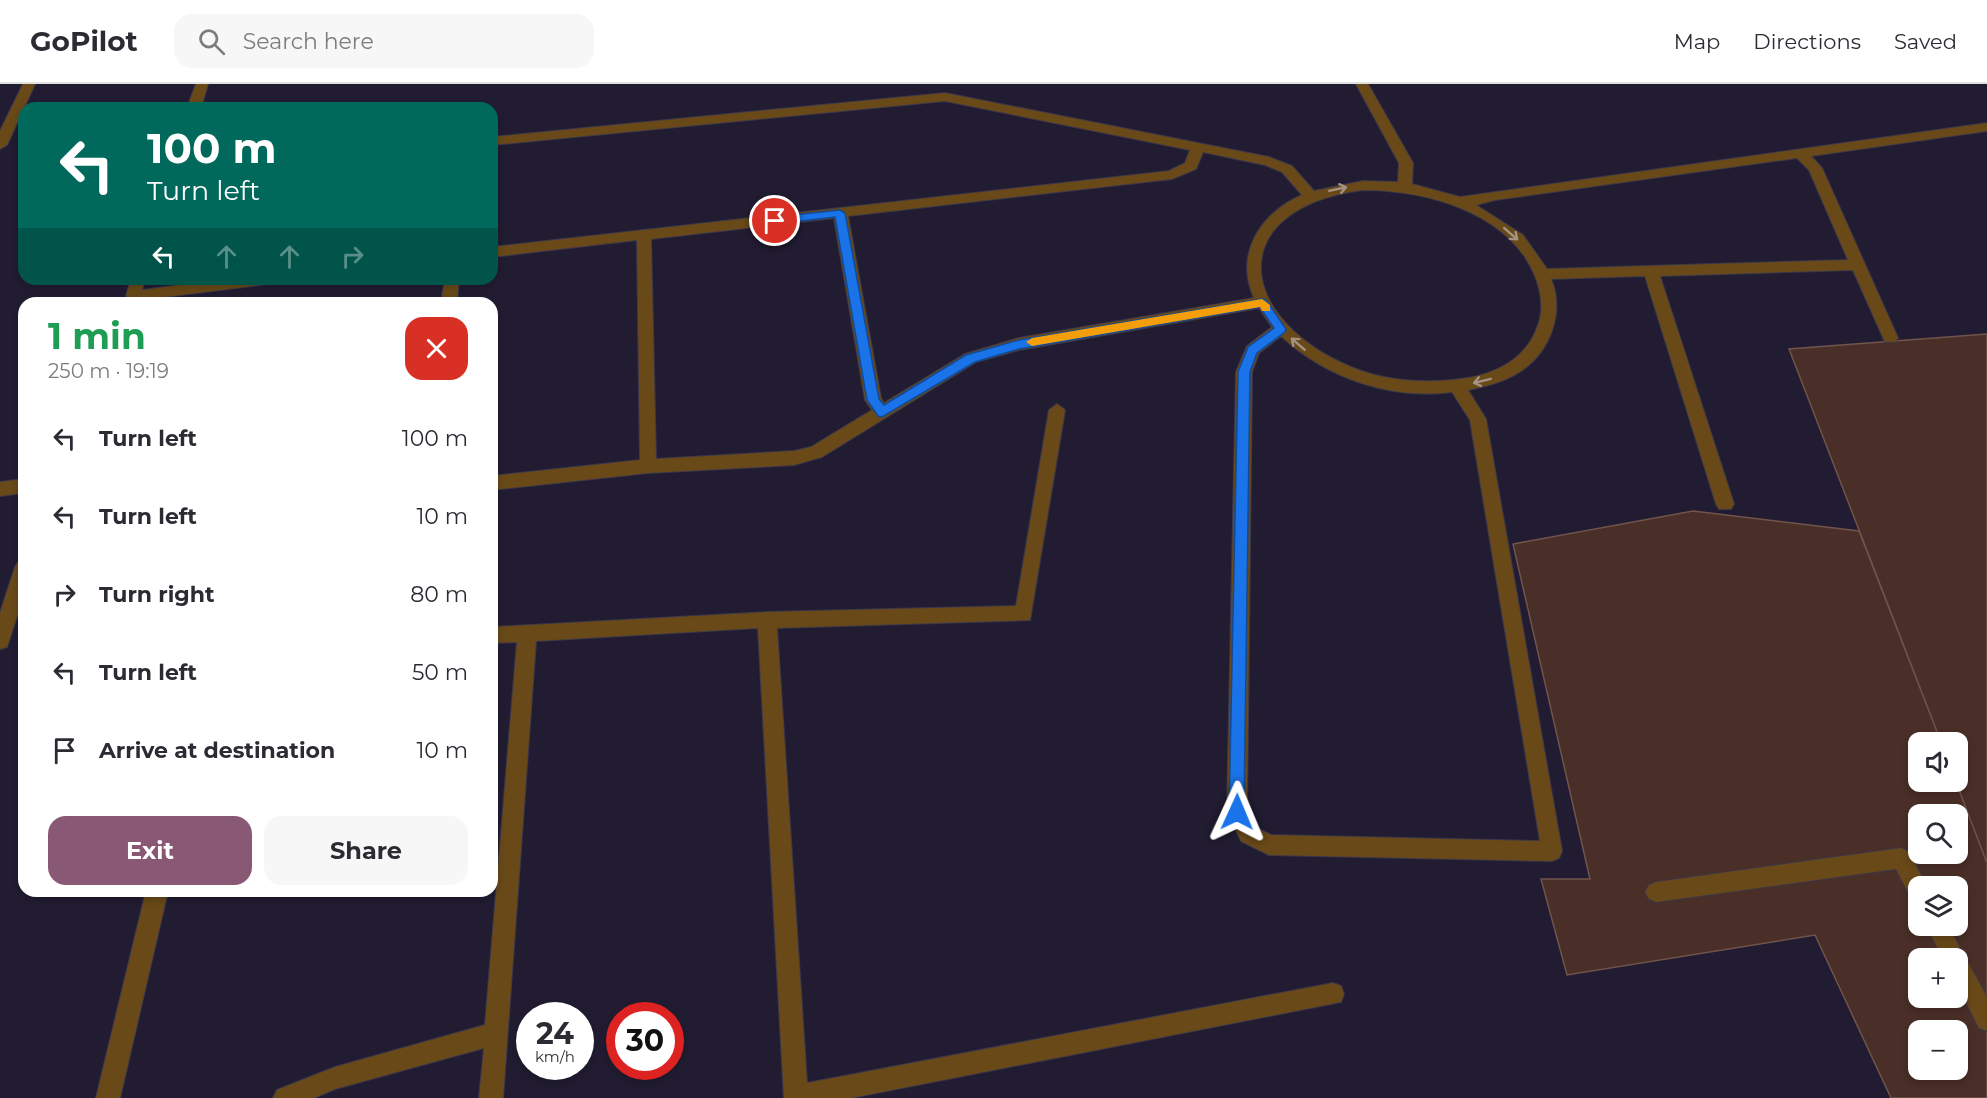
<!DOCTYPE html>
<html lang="en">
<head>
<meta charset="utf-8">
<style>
  :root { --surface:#fff; --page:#f7f7f7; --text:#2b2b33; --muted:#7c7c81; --line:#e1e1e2; --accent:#895874 }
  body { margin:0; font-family:Montserrat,sans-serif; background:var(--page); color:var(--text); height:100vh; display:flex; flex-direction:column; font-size:22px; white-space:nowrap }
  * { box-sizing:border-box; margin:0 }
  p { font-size:20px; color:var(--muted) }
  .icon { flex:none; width:33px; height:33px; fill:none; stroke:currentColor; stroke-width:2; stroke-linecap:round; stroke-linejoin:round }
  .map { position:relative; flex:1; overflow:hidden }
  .details { position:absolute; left:18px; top:213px; width:480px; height:600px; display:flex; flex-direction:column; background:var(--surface); border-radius:18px; box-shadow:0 3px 9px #0003 }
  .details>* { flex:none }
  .banner { position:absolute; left:18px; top:18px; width:480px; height:183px; border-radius:18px; box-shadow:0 3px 9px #0003; background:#00695c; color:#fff; overflow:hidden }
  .buttons { position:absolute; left:1908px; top:648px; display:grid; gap:12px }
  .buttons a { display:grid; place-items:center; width:60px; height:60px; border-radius:12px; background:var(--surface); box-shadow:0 3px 9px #0003; font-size:30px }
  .speed { position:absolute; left:516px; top:918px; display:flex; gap:12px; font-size:30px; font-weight:700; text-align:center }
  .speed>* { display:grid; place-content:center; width:78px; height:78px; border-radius:50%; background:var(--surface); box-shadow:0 3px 9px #0003; line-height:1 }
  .speed small { font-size:15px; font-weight:400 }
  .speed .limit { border:9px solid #d22; background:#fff; color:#111 }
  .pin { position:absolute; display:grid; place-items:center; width:51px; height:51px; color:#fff; margin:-26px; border:3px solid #fff; border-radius:50%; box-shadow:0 2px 6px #0007 }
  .me { position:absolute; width:66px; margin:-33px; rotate:1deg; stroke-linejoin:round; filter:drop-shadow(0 0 4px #0008) }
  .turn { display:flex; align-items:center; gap:21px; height:126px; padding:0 30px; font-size:27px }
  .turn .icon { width:78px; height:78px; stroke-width:2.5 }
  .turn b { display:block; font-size:42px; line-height:51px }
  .lanes { display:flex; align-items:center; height:57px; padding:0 30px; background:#0003; justify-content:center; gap:30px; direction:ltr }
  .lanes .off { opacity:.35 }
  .round { display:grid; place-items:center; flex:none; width:63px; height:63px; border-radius:18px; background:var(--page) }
  .headline { display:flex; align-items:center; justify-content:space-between; height:102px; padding:0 30px }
  h1 { font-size:36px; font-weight:700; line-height:45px; color:#1e9e55 }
  .button { display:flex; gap:12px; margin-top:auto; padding:12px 30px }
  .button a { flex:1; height:69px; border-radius:18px; background:var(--accent); color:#fff; font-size:24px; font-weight:700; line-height:69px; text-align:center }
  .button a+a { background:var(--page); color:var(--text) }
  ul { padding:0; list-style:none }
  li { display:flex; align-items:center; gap:18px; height:78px; padding:0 30px }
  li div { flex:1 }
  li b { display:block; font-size:22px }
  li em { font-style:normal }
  header { display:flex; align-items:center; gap:36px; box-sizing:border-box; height:84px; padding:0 30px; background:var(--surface); border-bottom:2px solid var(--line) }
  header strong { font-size:28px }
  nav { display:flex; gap:33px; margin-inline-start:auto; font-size:21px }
  .search { width:420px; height:54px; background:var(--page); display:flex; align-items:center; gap:15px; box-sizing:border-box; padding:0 21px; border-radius:18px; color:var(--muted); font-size:22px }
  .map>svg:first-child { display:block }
</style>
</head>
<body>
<header>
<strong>GoPilot</strong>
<div class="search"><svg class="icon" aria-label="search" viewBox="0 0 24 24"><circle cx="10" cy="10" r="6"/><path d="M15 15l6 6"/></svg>Search here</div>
<nav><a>Map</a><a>Directions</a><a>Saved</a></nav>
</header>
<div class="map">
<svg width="1987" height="1014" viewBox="0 0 1987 1014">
  <rect width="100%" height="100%" fill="#211c31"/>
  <path fill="#492f27" stroke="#71544c" stroke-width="1.5" fill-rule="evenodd" d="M1987,250V779L1956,698L1958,658H1941L1789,265Z
    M1693,427L1859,447L1941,658H1918V698H1956L1987,779V1014H1891L1815,851L1567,891L1541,795H1590L1513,460ZM1918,730H1958V770H1918ZM1918,802H1958V842H1918ZM1918,874H1958V914H1918ZM1918,946H1958V986H1918Z"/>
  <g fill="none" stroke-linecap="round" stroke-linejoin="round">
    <defs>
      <path id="minor" d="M23,0H35L7,61L0,65V47Z
        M196,0H208L201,24H187Z
        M1356,0H1368L1413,79L1412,100L1460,113L1987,39V47L1811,72L1822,84L1898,254L1895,258H1885L1853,186L1660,192L1734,420L1731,425H1719L1716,420L1645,192L1551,195C1565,228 1550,268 1521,287C1505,298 1486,302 1468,306L1486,335L1562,767L1559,774L1552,777L1269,771L1241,757L1227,727L1236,288L1247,262L1272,243L1259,224L1019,266L976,278L822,373L794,381L648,389L492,406V392L640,376L637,156L492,173V163L1169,87L1185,79L1190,66L945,17L492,61V53L945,9L1269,73L1292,82L1314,107L1363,97L1398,98L1399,79ZM1203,68L1265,81L1282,88L1302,111C1261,129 1234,169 1254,214L1019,254L965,270L884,319L881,314L848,132L1172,95L1196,85ZM1797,74L1809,86L1848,176L1547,185L1523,151L1476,121L1495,116ZM1363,106C1426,106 1509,128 1535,192C1541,207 1544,226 1538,241C1527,275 1495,291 1461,295C1421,300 1379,297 1342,279C1231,226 1230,123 1363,106ZM834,134L865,316L872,326L811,363L794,367L656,375L651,155ZM1281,252C1326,294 1391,316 1452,308L1470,336L1540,757L1271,751L1255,743L1247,726L1252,288L1259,269Z
        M131,195H145L142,206L227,195H275L268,200L133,217L126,212Z
        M445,195H459L457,219H441Z
        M1057,320L1065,326L1030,536L777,544L807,999L1333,899L1341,902L1344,910L1341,918L851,1014H784L758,544L536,557L503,1014H479L484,964L335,1005L314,1014H273L277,1006L335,983L485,941L517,558L492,559V543L767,528L1016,522L1049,326Z
        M24,395V409L0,412V398Z
        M24,476V511L9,557L7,563L0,565V529L15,483L18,478Z
        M1901,764L1908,767L1927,802H1918V817L1911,814L1896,785L1656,818L1649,815L1645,808L1649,801L1656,798Z
        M146,807H168L120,1014H96Z
        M1926,842H1948L1987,913V947L1979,944L1958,902V874H1943Z"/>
    </defs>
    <use href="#minor" stroke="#3c374b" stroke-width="2"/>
    <use href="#minor" fill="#694918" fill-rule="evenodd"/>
  </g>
  <defs><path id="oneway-shaft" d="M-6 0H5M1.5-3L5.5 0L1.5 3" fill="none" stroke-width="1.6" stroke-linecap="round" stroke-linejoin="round" transform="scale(1.5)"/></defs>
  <g stroke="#a49382">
    <use href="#oneway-shaft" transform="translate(1338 105) rotate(-12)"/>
    <use href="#oneway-shaft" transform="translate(1511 150) rotate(41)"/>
    <use href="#oneway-shaft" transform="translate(1298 260) rotate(-139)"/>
    <use href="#oneway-shaft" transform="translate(1482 297) rotate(166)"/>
  </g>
  <path fill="#1a73e8" stroke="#114b97" stroke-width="1.5" d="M840,126L845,129L879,315L884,321L966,271L1019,256L1262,215L1266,216L1286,245L1285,248L1257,269L1250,288L1244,728L1242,733L1237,735L1231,733L1229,728L1238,288L1248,263L1274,244L1260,223L1019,265L975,278L882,333L878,332L867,316L835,133L775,140L769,137L775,133Z"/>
  <path fill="#f59e0b" d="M1262,215L1270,221V227H1262L1260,223L1032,262L1026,258L1032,254Z"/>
</svg>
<div class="buttons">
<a><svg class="icon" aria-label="sound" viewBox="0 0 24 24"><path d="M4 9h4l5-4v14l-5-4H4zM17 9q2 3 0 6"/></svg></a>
<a><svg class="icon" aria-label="search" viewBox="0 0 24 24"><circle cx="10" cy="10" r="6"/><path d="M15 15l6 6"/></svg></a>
<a><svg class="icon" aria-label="layers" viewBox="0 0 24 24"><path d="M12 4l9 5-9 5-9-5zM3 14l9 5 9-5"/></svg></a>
<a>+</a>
<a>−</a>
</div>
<div class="speed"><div>24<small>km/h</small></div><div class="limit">30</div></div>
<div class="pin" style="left:775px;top:137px;background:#d93025"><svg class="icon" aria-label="arrive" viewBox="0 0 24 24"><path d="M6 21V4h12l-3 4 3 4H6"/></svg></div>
<svg class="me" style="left:1237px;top:728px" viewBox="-20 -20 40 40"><path d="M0-17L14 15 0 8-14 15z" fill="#1a73e8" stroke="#fff" stroke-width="4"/></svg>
<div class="banner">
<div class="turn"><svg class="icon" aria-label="left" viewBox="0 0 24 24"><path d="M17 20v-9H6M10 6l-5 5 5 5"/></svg><div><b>100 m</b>Turn left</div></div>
<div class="lanes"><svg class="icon" aria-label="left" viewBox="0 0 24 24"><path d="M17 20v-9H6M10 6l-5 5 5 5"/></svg><svg class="icon off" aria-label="ahead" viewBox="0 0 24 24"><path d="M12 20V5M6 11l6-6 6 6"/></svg><svg class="icon off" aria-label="ahead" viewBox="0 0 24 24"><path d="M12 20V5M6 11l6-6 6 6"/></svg><svg class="icon off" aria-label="right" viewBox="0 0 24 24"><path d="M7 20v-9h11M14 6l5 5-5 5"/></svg></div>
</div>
<section class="details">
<div class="headline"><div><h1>1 min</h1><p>250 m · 19:19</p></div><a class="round" style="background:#d93025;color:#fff"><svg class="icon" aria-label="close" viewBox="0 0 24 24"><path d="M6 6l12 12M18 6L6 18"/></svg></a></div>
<ul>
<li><svg class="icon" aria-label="left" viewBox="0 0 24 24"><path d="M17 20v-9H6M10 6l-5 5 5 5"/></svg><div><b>Turn left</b></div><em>100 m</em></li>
<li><svg class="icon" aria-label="left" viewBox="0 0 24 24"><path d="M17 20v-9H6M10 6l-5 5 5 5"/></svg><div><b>Turn left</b></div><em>10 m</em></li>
<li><svg class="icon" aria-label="right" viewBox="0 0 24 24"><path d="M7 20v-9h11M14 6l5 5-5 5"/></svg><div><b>Turn right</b></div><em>80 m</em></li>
<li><svg class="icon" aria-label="left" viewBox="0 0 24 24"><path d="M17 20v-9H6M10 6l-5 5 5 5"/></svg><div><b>Turn left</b></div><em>50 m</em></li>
<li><svg class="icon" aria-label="arrive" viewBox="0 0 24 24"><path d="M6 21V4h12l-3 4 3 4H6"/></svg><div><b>Arrive at destination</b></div><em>10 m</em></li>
</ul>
<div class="button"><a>Exit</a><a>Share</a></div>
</section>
</div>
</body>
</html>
